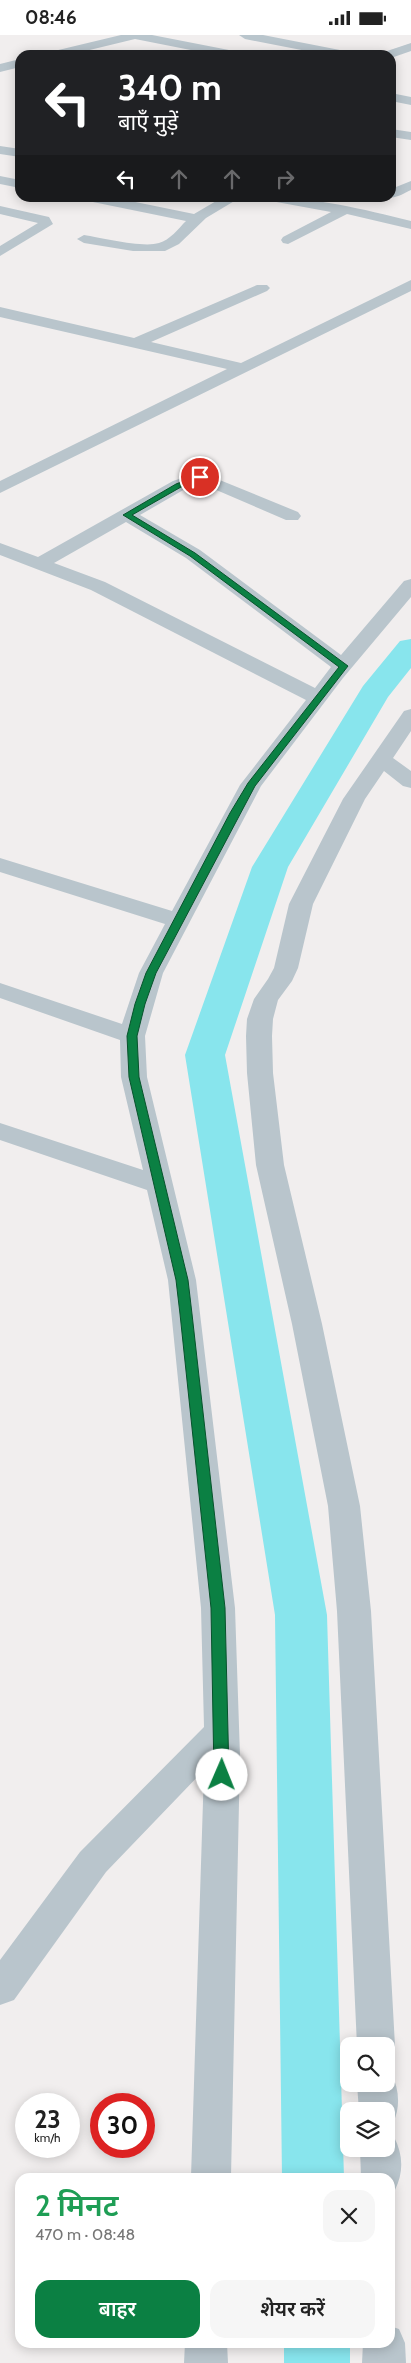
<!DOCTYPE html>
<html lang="hi">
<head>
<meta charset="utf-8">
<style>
  :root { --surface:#fff; --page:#f6f6f6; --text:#222; --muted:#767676; --accent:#0b8043 }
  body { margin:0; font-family:Cabin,"Noto Sans Devanagari",sans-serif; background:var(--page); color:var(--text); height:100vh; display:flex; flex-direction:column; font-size:19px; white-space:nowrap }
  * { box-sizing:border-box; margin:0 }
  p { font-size:16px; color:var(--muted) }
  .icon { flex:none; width:28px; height:28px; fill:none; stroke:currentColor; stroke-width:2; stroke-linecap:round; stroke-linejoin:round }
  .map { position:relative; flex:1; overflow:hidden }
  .panel { position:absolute; left:15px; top:2138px; width:380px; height:175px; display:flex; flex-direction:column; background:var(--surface); border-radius:15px; box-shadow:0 2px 12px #0003 }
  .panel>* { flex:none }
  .banner { position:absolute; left:15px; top:15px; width:381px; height:152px; border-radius:15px; box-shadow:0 2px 12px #0003; background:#202124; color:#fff; overflow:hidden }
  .tools { position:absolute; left:340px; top:2002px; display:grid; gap:10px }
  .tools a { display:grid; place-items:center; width:55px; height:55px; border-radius:10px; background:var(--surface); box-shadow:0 2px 12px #0003; font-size:25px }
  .speed { position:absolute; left:15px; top:2058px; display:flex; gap:10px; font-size:25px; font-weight:700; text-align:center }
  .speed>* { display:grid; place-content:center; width:65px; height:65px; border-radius:50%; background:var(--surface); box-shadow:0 2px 12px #0003; line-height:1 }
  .speed small { font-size:12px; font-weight:400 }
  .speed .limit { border:8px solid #d22; background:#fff; color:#111 }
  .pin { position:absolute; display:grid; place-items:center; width:42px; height:42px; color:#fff; margin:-21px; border:2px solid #fff; border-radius:50%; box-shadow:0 1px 5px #0007 }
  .me { position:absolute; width:55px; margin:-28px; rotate:1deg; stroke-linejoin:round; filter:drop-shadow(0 0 4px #0008) }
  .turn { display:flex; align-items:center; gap:18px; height:105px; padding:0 20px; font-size:22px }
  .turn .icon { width:65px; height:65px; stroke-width:2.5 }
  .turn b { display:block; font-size:35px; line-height:42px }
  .lanes { display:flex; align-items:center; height:48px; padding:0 20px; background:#0003; justify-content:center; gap:25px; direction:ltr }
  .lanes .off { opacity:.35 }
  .round { display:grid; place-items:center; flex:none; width:52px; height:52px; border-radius:15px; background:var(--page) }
  .overview { display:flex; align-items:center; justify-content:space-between; height:85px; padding:0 20px }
  h1 { font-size:30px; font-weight:600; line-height:38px; color:#1e9e55 }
  .cta { display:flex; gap:10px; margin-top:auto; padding:10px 20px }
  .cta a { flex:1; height:58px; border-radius:15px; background:var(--accent); color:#fff; font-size:20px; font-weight:600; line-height:58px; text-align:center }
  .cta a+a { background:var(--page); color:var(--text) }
  .status { display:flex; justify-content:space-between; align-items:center; height:35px; padding:0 25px; background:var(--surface); direction:ltr }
  .status svg { height:14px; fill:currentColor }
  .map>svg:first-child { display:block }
</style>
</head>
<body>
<div class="status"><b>08:46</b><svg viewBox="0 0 49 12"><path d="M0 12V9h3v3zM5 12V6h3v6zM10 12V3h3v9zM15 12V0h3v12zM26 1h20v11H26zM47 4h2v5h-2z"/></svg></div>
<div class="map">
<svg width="411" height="2328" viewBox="0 0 411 2328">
  <rect width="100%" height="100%" fill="#f1eeee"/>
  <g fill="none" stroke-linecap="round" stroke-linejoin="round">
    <path fill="#88e5ed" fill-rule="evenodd" d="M411,604V633L388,662L288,832L225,1020L327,1580L344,2142H282L275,1580L185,1020L252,832L363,651L400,606Z
      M284,2308H350V2328H284Z"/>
    <path fill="#b9c5cc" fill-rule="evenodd" d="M121,0H152L234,16L240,20H216L135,4L69,20H48L50,17Z
      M239,0H263L345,16L351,20H327L245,4Z
      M411,8V16L391,23V20H382L384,17Z
      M20,24V32L0,37V29Z
      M391,58L411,62V70L391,66Z
      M391,94L411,97V105L391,102Z
      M0,111L20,114V122L0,119Z
      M0,141L20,145V153L0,149Z
      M411,146V155C404,158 396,164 388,162H391V154Z
      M81,162H111L194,179L223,162H241L206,183L179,209L165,216H133L84,208L77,204L84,200C102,203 143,213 159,208C170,205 178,194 186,186L88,166Z
      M264,162C315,162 362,174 411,186V194L347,179L288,209L283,208L281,205L283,202L331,177L271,166Z
      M0,171L49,182L53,189L0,221V211L38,188L0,179Z
      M411,245V256L0,458V446L227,334L0,282V272L134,303L257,250H267L270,253L267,256L151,307L241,328Z
      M200,437L298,477L301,481L298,485H286L200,448L185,454L140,480L200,515L341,620L404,546L411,544V562L343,643L261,751L163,938L145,1001L147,1042L196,1245L235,1573L240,1721L231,2142H191L204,1735L106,1837L14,1965L0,1970V1925L80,1817L204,1692L201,1573L168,1245L147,1155L0,1105V1088L143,1135L121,1042L120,1005L0,963V948L122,989L139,938L165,889L0,837V823L172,876L240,750L306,665L91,555L0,520V508L38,522L173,446ZM126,487L186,523L331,632L315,653L105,547L54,528Z
      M411,674V696L393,723L411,736V753L403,751L384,736L365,764L313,869L298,933L292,946L278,965L273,984L272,1001L273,1038L284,1130L322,1289L360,1471L371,1576L395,2011L390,2022L386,2024V2011H357L337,1576L328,1471L292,1289L256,1130L247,1038L246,1001L247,984L254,964L268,944L274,933L289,869L343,764L404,676Z
      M386,2036L391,2037C399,2054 401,2071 393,2088L386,2090V2076H359L357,2049H386Z
      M386,2099L394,2102C403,2119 404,2137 395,2155L390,2156V2142H361L360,2114H386Z
      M390,2291L399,2294L405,2308L406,2328H362L363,2308H390Z
      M185,2308H227L228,2328H184Z"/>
  </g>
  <path fill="#0b8043" stroke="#07532c" d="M197,441L204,442L181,452L132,480L195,518L348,631L255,751L156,938L145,969L137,1001L139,1042L188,1245L192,1279L225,1573L229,1740L227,1744H217L214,1740L211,1573L180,1279L176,1245L129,1042L127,1001L135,969L146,938L230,778L248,748L339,632L190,521L123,480L176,449Z"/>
</svg>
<div class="tools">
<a><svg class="icon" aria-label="search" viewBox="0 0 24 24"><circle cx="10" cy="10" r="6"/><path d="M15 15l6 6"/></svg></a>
<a><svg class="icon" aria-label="layers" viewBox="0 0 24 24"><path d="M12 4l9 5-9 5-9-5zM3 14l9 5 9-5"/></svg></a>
</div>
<div class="speed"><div>23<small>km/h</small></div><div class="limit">30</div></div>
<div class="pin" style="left:200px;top:442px;background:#d93025"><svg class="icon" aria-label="arrive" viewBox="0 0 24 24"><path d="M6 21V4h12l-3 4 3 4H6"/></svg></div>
<svg class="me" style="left:222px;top:1740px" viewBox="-20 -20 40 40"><circle r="19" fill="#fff"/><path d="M0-13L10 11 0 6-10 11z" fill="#0b8043"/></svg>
<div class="banner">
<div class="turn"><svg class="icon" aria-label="left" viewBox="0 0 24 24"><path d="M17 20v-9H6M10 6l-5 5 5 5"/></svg><div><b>340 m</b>बाएँ मुड़ें</div></div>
<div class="lanes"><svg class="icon" aria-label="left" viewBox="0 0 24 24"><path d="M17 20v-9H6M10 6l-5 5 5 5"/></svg><svg class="icon off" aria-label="ahead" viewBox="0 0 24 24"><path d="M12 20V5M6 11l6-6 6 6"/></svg><svg class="icon off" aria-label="ahead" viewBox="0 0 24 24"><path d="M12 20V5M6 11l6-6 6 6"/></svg><svg class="icon off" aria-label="right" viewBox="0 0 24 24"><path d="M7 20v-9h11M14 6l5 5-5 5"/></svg></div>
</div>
<section class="panel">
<div class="overview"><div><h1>2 मिनट</h1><p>470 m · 08:48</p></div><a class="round"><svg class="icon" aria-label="close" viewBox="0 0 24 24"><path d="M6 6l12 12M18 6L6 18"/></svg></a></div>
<div class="cta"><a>बाहर</a><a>शेयर करें</a></div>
</section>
</div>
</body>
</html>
